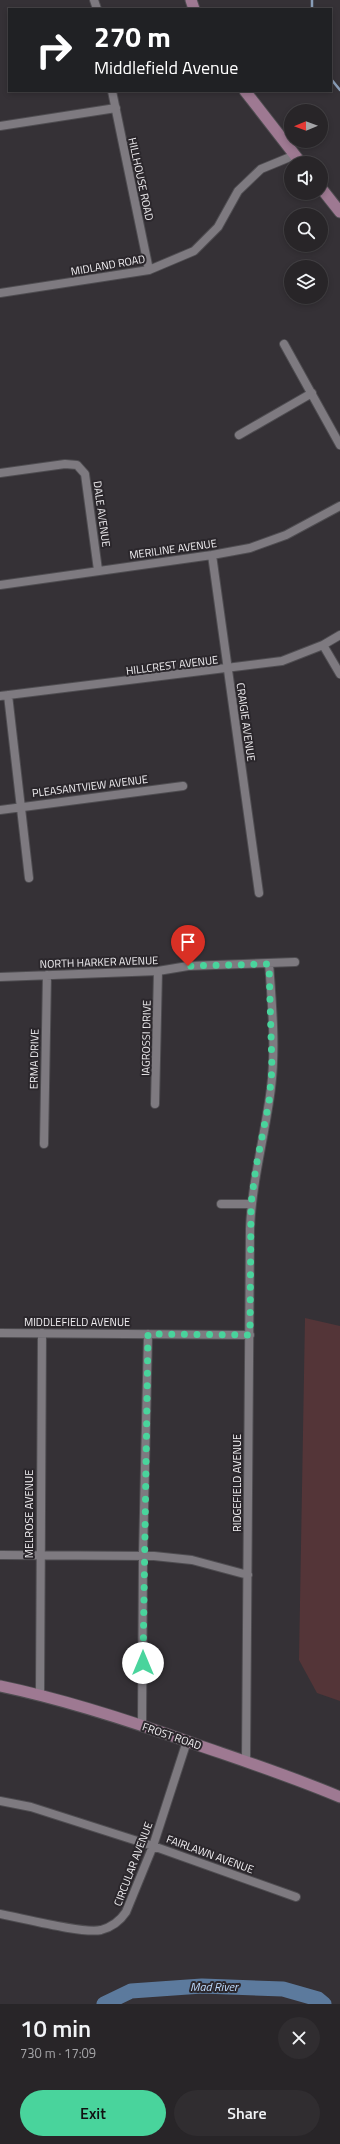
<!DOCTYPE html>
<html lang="en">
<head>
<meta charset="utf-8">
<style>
  :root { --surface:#282528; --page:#302d30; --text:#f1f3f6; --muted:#a5a5a8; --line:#444245; --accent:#49d49c }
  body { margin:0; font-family:"Titillium Web",sans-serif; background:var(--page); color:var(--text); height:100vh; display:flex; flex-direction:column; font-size:15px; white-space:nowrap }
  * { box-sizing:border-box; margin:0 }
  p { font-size:13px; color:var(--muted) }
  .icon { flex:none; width:22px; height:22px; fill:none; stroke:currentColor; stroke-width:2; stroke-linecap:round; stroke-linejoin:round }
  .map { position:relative; height:2004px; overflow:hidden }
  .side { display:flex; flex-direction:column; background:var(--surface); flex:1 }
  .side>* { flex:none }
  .guide { position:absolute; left:8px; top:8px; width:324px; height:84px; border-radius:0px; box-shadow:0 2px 6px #0003,0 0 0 1px var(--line); background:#202124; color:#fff; overflow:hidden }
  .needle { width:26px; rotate:269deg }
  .fabs { position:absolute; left:284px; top:104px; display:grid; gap:8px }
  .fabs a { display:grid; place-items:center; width:44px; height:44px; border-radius:50%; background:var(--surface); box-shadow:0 2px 6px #0003,0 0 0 1px var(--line); font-size:20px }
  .pin { position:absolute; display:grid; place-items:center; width:34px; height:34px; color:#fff; margin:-41px -17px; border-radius:50% 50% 50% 0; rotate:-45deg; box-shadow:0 0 4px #0007 }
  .pin .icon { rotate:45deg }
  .me { position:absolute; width:44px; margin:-22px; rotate:0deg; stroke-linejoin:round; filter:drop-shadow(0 0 3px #0008) }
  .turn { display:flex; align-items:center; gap:14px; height:84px; padding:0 20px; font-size:18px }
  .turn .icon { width:52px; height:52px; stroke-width:2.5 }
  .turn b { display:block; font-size:28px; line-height:34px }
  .round { display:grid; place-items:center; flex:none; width:42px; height:42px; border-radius:21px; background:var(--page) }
  .summary { display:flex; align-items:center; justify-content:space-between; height:68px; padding:0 20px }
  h1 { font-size:24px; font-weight:600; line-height:30px }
  .button { display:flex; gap:8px; margin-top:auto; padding:8px 20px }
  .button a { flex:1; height:46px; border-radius:24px; background:var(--accent); color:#111; font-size:16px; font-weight:600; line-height:46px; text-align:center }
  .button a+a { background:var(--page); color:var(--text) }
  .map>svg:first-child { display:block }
</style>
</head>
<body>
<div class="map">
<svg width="340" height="2004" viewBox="0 0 340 2004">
  <rect width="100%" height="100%" fill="#353136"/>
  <path fill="#543538" d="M305,1318L340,1326V1701L317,1693L299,1660Z"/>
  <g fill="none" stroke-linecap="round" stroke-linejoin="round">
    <path stroke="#899db7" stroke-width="2.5" d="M312,9V0
      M331,79L340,90"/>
    <path stroke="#5c7a9d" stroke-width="15" d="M104,2004L131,1991L202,1986L283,1989L318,1999L324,2004"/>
    <defs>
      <path id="street" d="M94,0L97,9
        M112,91L149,270
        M0,126L116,108
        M0,293L149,270L194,251L218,227L238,191L261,169L295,155
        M284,344L340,445
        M239,435L312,393
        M0,473L65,464L77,465L85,474L98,570
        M212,555L259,893
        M0,585L212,555L250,548L286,535L340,506
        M323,645L340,674
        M8,695L29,878
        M0,696L282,661L323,645L340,635
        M0,810L183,786
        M0,977L158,971L188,966L295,962
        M155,1104L158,971
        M44,1144L47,975
        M221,1204H251
        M0,1333L250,1335
        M0,1555L154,1556L192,1560L248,1575
        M40,1694L42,1333
        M142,1725L143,1556L148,1334
        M246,1761L250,1229C252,1180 265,1136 271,1088C276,1047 272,1004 269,963
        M0,1801L31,1807L153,1846L296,1897
        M0,1914C22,1918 83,1934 101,1930C112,1927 120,1921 126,1912L153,1846L187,1741"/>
      <path id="secondary" d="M191,0L194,9
        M245,91L301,163
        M321,188L340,212
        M0,1686C67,1700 131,1721 195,1744C244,1761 293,1777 340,1797"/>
    </defs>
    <use href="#street" stroke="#4f4d51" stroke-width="10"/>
    <use href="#secondary" stroke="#4f4d51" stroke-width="13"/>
    <use href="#street" stroke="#7e7a80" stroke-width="8"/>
    <use href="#secondary" stroke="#9e7992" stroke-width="11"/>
  </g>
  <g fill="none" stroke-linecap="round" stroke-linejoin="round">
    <path stroke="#49d49c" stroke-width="7" stroke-dasharray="0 12.6" d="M143,1663L148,1334L250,1335L251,1204L256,1167L269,1102L272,1069L269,964L188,966"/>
  </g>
  <g text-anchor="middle" stroke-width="4" stroke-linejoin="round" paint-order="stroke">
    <g font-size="11" fill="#f2f0f3" stroke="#2b272c">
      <text transform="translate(141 179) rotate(78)" y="4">HILLHOUSE ROAD</text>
      <text transform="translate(108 265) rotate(-10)" y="4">MIDLAND ROAD</text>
      <text transform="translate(102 514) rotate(82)" y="4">DALE AVENUE</text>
      <text transform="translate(173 549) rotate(-8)" y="4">MERILINE AVENUE</text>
      <text transform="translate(172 665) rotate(-7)" y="4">HILLCREST AVENUE</text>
      <text transform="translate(246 722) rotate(82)" y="4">CRAIGIE AVENUE</text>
      <text transform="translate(90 786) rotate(-7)" y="4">PLEASANTVIEW AVENUE</text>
      <text transform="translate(99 962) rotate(-2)" y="4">NORTH HARKER AVENUE</text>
      <text transform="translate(146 1038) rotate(-89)" y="4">IAGROSSI DRIVE</text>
      <text transform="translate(34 1059) rotate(-89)" y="4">ERMA DRIVE</text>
      <text x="77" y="1326">MIDDLEFIELD AVENUE</text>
      <text transform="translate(237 1483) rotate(-90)" y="4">RIDGEFIELD AVENUE</text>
      <text transform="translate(29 1514) rotate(-90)" y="4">MELROSE AVENUE</text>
      <text transform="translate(172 1736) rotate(19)" y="4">FROST ROAD</text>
      <text transform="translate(210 1854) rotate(20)" y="4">FAIRLAWN AVENUE</text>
      <text transform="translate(133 1864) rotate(-69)" y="4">CIRCULAR AVENUE</text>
    </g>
    <g font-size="12" font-style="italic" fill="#bedbfd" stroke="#2b272c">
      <text x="214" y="1991">Mad River</text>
    </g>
  </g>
</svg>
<div class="fabs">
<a><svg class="needle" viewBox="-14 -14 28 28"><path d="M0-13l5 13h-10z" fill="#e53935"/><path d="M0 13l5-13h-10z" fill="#a5a5a8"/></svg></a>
<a><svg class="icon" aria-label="sound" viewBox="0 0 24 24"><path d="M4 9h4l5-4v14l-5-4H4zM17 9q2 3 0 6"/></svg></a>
<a><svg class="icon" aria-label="search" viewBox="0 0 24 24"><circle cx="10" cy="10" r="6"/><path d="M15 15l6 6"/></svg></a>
<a><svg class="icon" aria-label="layers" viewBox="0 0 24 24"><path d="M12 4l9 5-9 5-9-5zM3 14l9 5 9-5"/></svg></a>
</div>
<div class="pin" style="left:188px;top:966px;background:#d93025"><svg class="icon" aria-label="arrive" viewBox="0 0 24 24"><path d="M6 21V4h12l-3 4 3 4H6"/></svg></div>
<svg class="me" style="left:143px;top:1663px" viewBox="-20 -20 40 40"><circle r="19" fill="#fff"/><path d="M0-13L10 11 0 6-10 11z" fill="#49d49c"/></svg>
<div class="guide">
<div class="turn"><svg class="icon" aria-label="right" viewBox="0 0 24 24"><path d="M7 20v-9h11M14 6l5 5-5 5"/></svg><div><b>270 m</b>Middlefield Avenue</div></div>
</div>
</div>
<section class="side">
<div class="summary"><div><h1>10 min</h1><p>730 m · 17:09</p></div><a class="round"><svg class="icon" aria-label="close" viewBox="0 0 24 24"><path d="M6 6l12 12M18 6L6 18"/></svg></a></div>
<div class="button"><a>Exit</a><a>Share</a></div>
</section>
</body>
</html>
